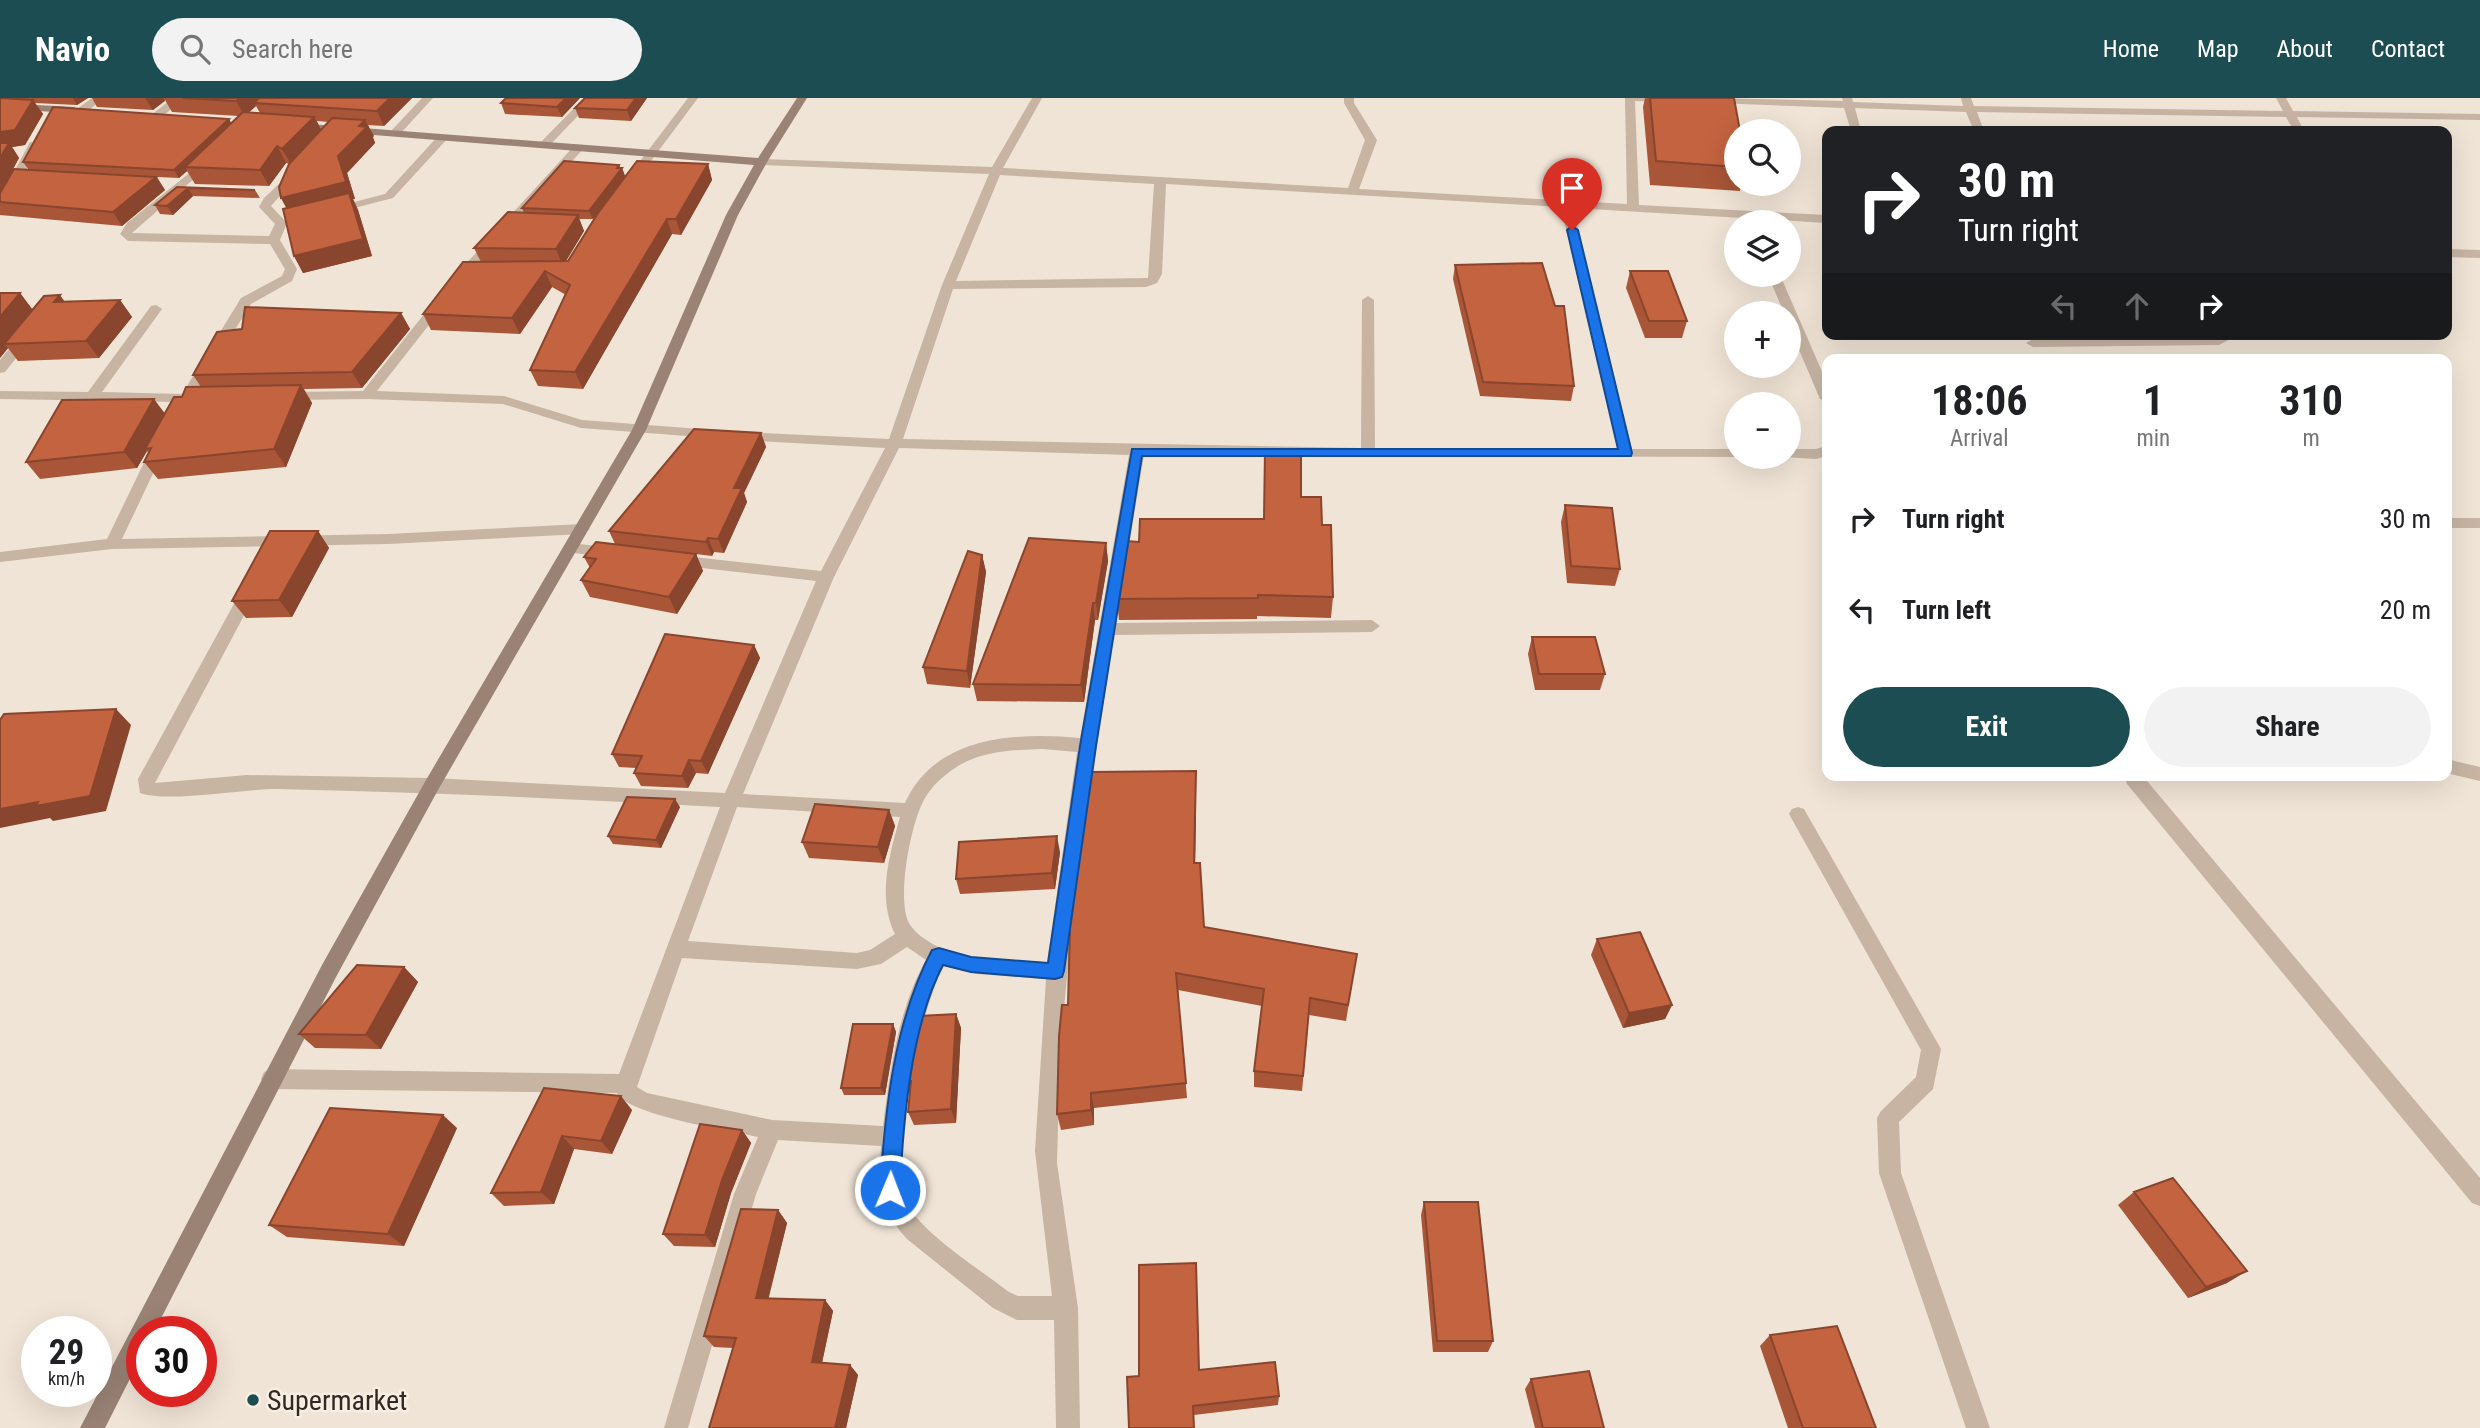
<!DOCTYPE html>
<html lang="en">
<head>
<meta charset="utf-8">
<style>
  :root { --surface:#fff; --page:#f2f2f2; --text:#202124; --muted:#757577; --accent:#1c4d52 }
  body { margin:0; font-family:"Roboto Condensed",sans-serif; background:var(--page); color:var(--text); height:100vh; display:flex; flex-direction:column; font-size:26px; white-space:nowrap }
  * { box-sizing:border-box; margin:0 }
  p { font-size:23px; color:var(--muted) }
  .icon { flex:none; width:38px; height:38px; fill:none; stroke:currentColor; stroke-width:2; stroke-linecap:round; stroke-linejoin:round }
  .map { position:relative; flex:1; overflow:hidden }
  .panel { position:absolute; left:1822px; top:256px; width:630px; height:427px; display:flex; flex-direction:column; background:var(--surface); border-radius:14px; box-shadow:0 7px 28px #0002 }
  .panel>* { flex:none }
  .top-card { position:absolute; left:1822px; top:28px; width:630px; height:214px; border-radius:14px; box-shadow:0 7px 28px #0002; background:#202124; color:#fff; overflow:hidden }
  .controls { position:absolute; left:1724px; top:21px; display:grid; gap:14px }
  .controls a { display:grid; place-items:center; width:77px; height:77px; border-radius:50%; background:var(--surface); box-shadow:0 7px 28px #0002; font-size:35px }
  .speed { position:absolute; left:21px; top:1218px; display:flex; gap:14px; font-size:35px; font-weight:700; text-align:center }
  .speed>* { display:grid; place-content:center; width:91px; height:91px; border-radius:50%; background:var(--surface); box-shadow:0 7px 28px #0002; line-height:1 }
  .speed small { font-size:18px; font-weight:400 }
  .speed .limit { border:10px solid #d22; background:#fff; color:#111 }
  .pin { position:absolute; display:grid; place-items:center; width:60px; height:60px; color:#fff; margin:-72px -30px; border-radius:50% 50% 50% 0; rotate:-45deg; box-shadow:0 0 7px #0007 }
  .pin .icon { rotate:45deg }
  .me { position:absolute; width:77px; margin:-38px; rotate:1deg; stroke-linejoin:round; filter:drop-shadow(0 0 5px #0008) }
  .turn { display:flex; align-items:center; gap:24px; height:147px; padding:0 21px; font-size:32px }
  .turn .icon { width:91px; height:91px; stroke-width:2.5 }
  .turn b { display:block; font-size:49px; line-height:60px }
  .lanes { display:flex; align-items:center; height:66px; padding:0 21px; background:#0003; justify-content:center; gap:35px; direction:ltr }
  .lanes .off { opacity:.35 }
  .eta { display:flex; justify-content:space-evenly; align-items:center; height:119px; text-align:center }
  .eta b { font-size:42px; font-weight:700; line-height:49px }
  .button { display:flex; gap:14px; margin-top:auto; padding:14px 21px }
  .button a { flex:1; height:80px; border-radius:42px; background:var(--accent); color:#fff; font-size:28px; font-weight:700; line-height:80px; text-align:center }
  .button a+a { background:var(--page); color:var(--text) }
  ul { padding:0; list-style:none }
  li { display:flex; align-items:center; gap:21px; height:91px; padding:0 21px }
  li div { flex:1 }
  li b { display:block; font-size:26px }
  li em { font-style:normal }
  header { display:flex; align-items:center; gap:42px; box-sizing:border-box; height:98px; padding:0 35px; background:var(--accent); color:#fff }
  header strong { font-size:33px }
  nav { display:flex; gap:38px; margin-inline-start:auto; font-size:24px }
  .search { width:490px; height:63px; background:var(--page); display:flex; align-items:center; gap:18px; box-sizing:border-box; padding:0 24px; border-radius:38px; color:var(--muted); font-size:26px }
  .map>svg:first-child { display:block }
</style>
</head>
<body>
<header>
<strong>Navio</strong>
<div class="search"><svg class="icon" aria-label="search" viewBox="0 0 24 24"><circle cx="10" cy="10" r="6"/><path d="M15 15l6 6"/></svg>Search here</div>
<nav><a>Home</a><a>Map</a><a>About</a><a>Contact</a></nav>
</header>
<div class="map">
<svg width="2480" height="1330" viewBox="0 0 2480 1330">
  <rect width="100%" height="100%" fill="#f0e4d6"/>
  <g fill="none" stroke-linecap="round" stroke-linejoin="round">
    <path fill="#c7b4a3" fill-rule="evenodd" d="M92,0H104L85,15H77V11Z
      M173,0H185L159,21H151V17Z
      M422,0H433L400,36H392V32Z
      M584,0H595L547,50H539V46Z
      M688,0H698L636,83H628V79Z
      M1032,0H1042L1003,70L1348,90L1365,42L1344,5V0H1354V5L1377,42L1359,91L1627,106L1625,0H1673L1668,4L1635,3L1639,107L1827,117V125L1573,110L1632,351H1736V359H1741L1144,357L1116,525L1372,522L1380,528L1372,534L1114,537L1076,782L1060,954L1057,1065L1078,1210L1080,1330H1056L1054,1222H1017L993,1210L907,1141C880,1112 879,1087 881,1048L778,1042L756,1096L688,1330H664L734,1096L758,1039C732,1033 627,1017 617,995L271,991L264,988L261,981L264,974L271,971L619,976L720,709C572,701 425,694 277,691C241,691 170,705 140,695L138,681L241,493L249,488L257,493L155,685L247,677L432,680L725,695L816,483L675,467L667,462L675,457L821,473L885,350L741,342L734,338L741,334L889,341L942,187L989,76L761,67L755,64L761,61L992,69ZM1000,77L1154,86L1148,180L956,183ZM1166,86L1561,109L1618,351L1375,350L1374,202L1368,198L1362,202L1361,350L903,341L953,191L1146,189L1157,185L1162,176ZM899,350L1129,357L1080,640C1015,634 935,638 905,705L743,696L834,479ZM1042,651L1077,654L1047,864C1010,863 960,865 928,843C921,839 913,832 909,825C896,801 911,723 925,700C932,688 943,678 955,670C980,653 1013,652 1042,651ZM737,709L900,719C889,758 877,799 895,836L870,852L857,855L688,843ZM907,849L926,862C898,911 890,973 883,1028L772,1022L647,995L637,989L682,860L857,871L881,866ZM944,868L977,876L1046,881L1035,1053L1052,1198H1018L1009,1194C982,1173 923,1136 908,1107C886,1068 921,907 944,868Z
      M1710,0L1843,3L1842,0H1852L1853,4L1963,8L1961,0H1971L1974,8L2283,13L2276,0H2286L2293,13L2480,16V22L2297,19L2304,33H2294L2286,19L1977,14L1984,33H1974L1966,14L1855,10L1861,33H1851L1844,10L1714,5L1710,4Z
      M439,37L449,39L393,100L331,116V110L385,96Z
      M30,44L40,46L6,111L0,115V100Z
      M574,48L584,50L470,176H462V170Z
      M208,60L212,61V65L132,135L269,138L275,126L259,109L264,100L294,72L300,75L271,108L287,125L280,142L297,171L292,183L251,206L195,296L201,297V303L190,304L186,311L181,312L174,308L177,304L0,301V293L88,294L151,208L156,207L162,211L102,294L182,296L241,200L282,178L285,171L270,146L128,143L120,136L127,125Z
      M2446,151L2480,152V160L2446,159Z
      M1768,177H1780L1827,285V305L1820,301L1788,226V215H1784Z
      M441,200L447,204L377,293L504,298L582,322L713,332L720,336L713,340L581,330L503,306L367,301L287,302L280,298L287,294L363,293L436,201Z
      M26,235L33,239L5,274L0,275V262L21,236Z
      M2222,236H2239L2219,247L2033,249L2026,245L2033,241L2217,239Z
      M159,343L166,348L122,441L388,436L582,426L590,431L582,436L388,446L112,451L0,464V454L107,441L152,348Z
      M1827,348V358L1816,361L1783,359H1788V351H1816Z
      M2446,420H2480V430H2446Z
      M571,445L613,450L621,455L613,460L566,454L563,450L566,446Z
      M2446,661L2480,669V683L2446,675Z
      M2124,677H2142L2480,1080V1108L2472,1105L2127,686Z
      M1798,709L1804,711L1941,951L1933,991L1899,1024L1901,1075L1990,1330H1966L1879,1075L1877,1020L1881,1013L1916,979L1921,952L1789,716L1792,711Z"/>
    <path fill="#9a8375" fill-rule="evenodd" d="M797,0H807L767,64L738,117L646,332L438,692L336,879L154,1234H142V1257L105,1330H80L322,867L426,682L632,332L726,117L754,67L297,31L292,28L297,25L758,60Z
      M0,5L74,9L79,12L74,15L0,11Z"/>
  </g>
  <path fill="#a95537" fill-rule="evenodd" d="M16,0H88L77,7L35,5L43,16L25,47L12,49L19,60L0,95Z
    M92,0H412L384,28L368,27L375,45L347,75L355,101H353L358,112L372,158L303,175L294,158L287,110L281,100L289,66L286,65L269,88L195,86L187,73L179,80L157,79L165,92L122,128L0,117V95L29,72L23,64L229,21L231,25L239,18L172,14L165,2L153,12L97,9ZM256,8L260,15L249,14ZM317,23L329,24L321,32Z
    M580,0L562,19L505,16L501,5Z
    M585,0H647L631,23L579,20L575,10Z
    M1645,0H1734L1736,33V86H1742L1740,93L1650,87L1643,9Z
    M708,66L712,82L681,137L672,136L583,291L538,288L530,272L566,197L552,189L520,236L431,232L423,216L481,164L474,150L524,115L522,110L619,67L620,70H622L625,78L593,121H579L584,133L566,163H568Z
    M177,89L255,92L260,100L193,98L173,117L160,116L155,107Z
    M1455,167L1574,288L1571,303L1480,298L1453,181Z
    M1630,173L1687,223L1682,240H1645L1626,190Z
    M20,195L32,211L64,204L120,202L132,219L99,260L18,263L8,250L0,260Z
    M401,215L410,231L362,290L304,291L312,305L286,369L158,381L144,364L149,356L147,353L137,370L40,381L26,364L165,315L182,299L201,289L193,277Z
    M761,335L766,349L744,395L747,404L724,455L714,454L712,458L696,456L703,473L677,516L590,499L581,482L590,470L584,459L615,446L609,433Z
    M1301,399L1322,427L1333,499L1331,520L1257,518V521L1119,522L1117,501L1139,444L1264,421Z
    M1565,407L1620,471L1615,488L1567,485L1561,424Z
    M318,433L329,450L292,519L246,520L232,503Z
    M1106,445L1108,463L1098,522H1095L1084,604L977,603L973,586Z
    M982,457L986,474L970,590L927,586L923,569Z
    M1532,539L1605,576L1600,592H1535L1528,556Z
    M754,547L760,560L708,676L696,675L688,690L641,688L634,675L636,670L619,669L612,656Z
    M1196,673L1195,765L1204,829L1357,856L1346,923L1309,917L1302,993L1254,989V973L1262,908L1178,892L1187,1000L1094,1010V1027L1061,1032L1057,1016L1068,907L1083,734Z
    M680,709L661,750L613,746L608,738Z
    M889,712L895,728L884,765L809,760L802,744Z
    M1060,754L1055,791L960,796L956,781Z
    M1597,841L1672,907L1665,921L1623,930L1591,857Z
    M404,869L418,884L381,951L315,950L299,936Z
    M956,916L961,930L956,1025L914,1027L908,1014L910,995L905,983Z
    M893,926L896,934L885,997H844L841,990Z
    M544,990L632,1012L612,1056L574,1051L554,1106L504,1108L491,1095Z
    M457,1030L404,1148L287,1139L269,1127Z
    M742,1032L751,1045L731,1095L715,1149L674,1148L663,1136Z
    M2134,1094L2227,1185L2188,1200L2118,1107Z
    M1424,1104L1493,1243L1488,1254H1433L1421,1117Z
    M778,1112L787,1125L768,1200L825,1202L833,1213L822,1265L850,1267L858,1277L846,1330H709L733,1250L714,1249L704,1238Z
    M1196,1165L1199,1272L1279,1298L1278,1307L1194,1317L1139,1278Z
    M1770,1237L1876,1330H1788L1760,1248Z
    M1531,1281L1604,1330H1535L1525,1291Z"/>
  <path fill="#89452d" d="M73,0H88L77,7Z
    M145,0H164L165,3L153,12Z
    M240,0H264L254,5L256,8L245,18L236,3Z
    M390,0H412L384,28L377,13Z
    M566,0H580L562,19L557,9Z
    M636,0H647L631,23L627,12Z
    M33,2L43,16L25,47L12,49L19,60L0,95V34Z
    M314,19L323,35L292,68L282,51Z
    M229,21L233,29L185,69L187,73L179,80L174,72Z
    M365,22L374,38L373,39L375,45L347,75L355,101H353L358,112L372,158L303,175L294,158L290,117L281,100L338,58L359,28Z
    M277,48L286,65L269,88L260,72Z
    M708,66L712,82L681,137L676,121Z
    M619,67L621,72L622,70L625,78L593,121L589,113Z
    M156,79L165,92L122,128L113,114Z
    M188,90L193,98L173,117L167,108Z
    M578,117L584,133L563,168L556,151Z
    M667,121L672,136L583,291L575,274Z
    M545,173L552,189L520,236L512,220Z
    M20,195L35,215L4,246L8,250L0,260V219Z
    M60,197L72,214L54,204Z
    M120,202L132,219L99,260L86,243Z
    M401,215L410,231L362,290L352,274Z
    M301,287L312,305L286,369L274,351Z
    M154,301L166,317L145,351L147,353L137,370L124,354Z
    M761,335L766,349L744,395L747,404L724,455L718,441L734,390Z
    M318,433L329,450L292,519L279,502Z
    M708,440L714,454L712,458L706,444Z
    M1106,445L1108,463L1098,522L1096,505Z
    M696,456L703,473L677,516L669,499Z
    M982,457L986,474L970,590L967,573Z
    M1093,505L1095,522L1084,604L1081,587Z
    M754,547L760,560L708,676L701,663Z
    M116,611L131,627L106,713L53,723L50,720L0,730V711L38,704Z
    M689,662L696,675L688,690L682,678Z
    M1196,673V691L1195,783L1194,765Z
    M675,701L680,709L661,750L656,742Z
    M889,712L895,728L884,765L878,749Z
    M1057,738L1060,754L1055,791L1052,775Z
    M404,869L418,884L381,951L366,937Z
    M1672,907L1665,921L1623,930L1629,915Z
    M956,916L961,930L956,1025L951,1011Z
    M893,926L896,934L885,997L881,990Z
    M1091,995L1094,1010V1027L1091,1012Z
    M621,998L632,1012L612,1056L601,1043Z
    M443,1017L457,1030L404,1148L388,1136Z
    M742,1032L751,1045L731,1095L715,1149L705,1137L722,1082Z
    M562,1038L574,1051L554,1106L541,1094Z
    M778,1112L787,1125L766,1211L756,1200Z
    M2247,1173L2227,1185L2188,1200L2206,1189Z
    M825,1202L833,1213L820,1274L812,1264Z
    M850,1267L858,1277L846,1330H835Z"/>
  <path fill="#c46340" stroke="#89452d" stroke-width="2" d="M0,0L33,2L15,32L0,34Z
    M183,0H240L236,3Z
    M259,0H390L377,13L254,5Z
    M506,0H566L557,9L501,5Z
    M585,0H636L627,12L575,10Z
    M1650,0H1734L1740,33H1736V69L1656,63Z
    M53,9L229,21L174,72L23,64Z
    M243,14L314,19L282,51L277,48L260,72L185,69Z
    M332,20L365,22L359,28L367,29L338,58L346,84L281,100L279,89L289,66Z
    M0,45H9L0,60Z
    M564,63L619,67L617,70H622L589,113L522,110Z
    M637,63L708,66L676,121H667L575,274L530,272L570,187L545,173L512,220L423,216L463,164L568,163L598,115Z
    M14,71L156,79L113,114L0,104V95Z
    M177,89L255,92L188,90L167,108L155,107Z
    M349,95L363,141L294,158L283,111Z
    M508,114L578,117L556,151L474,150Z
    M1542,165L1555,208H1564L1574,288L1483,284L1455,167Z
    M1630,173H1668L1687,223H1649Z
    M0,195H20L0,219Z
    M60,197L54,204L120,202L86,243L4,246L44,198Z
    M245,209L401,215L352,274L193,277L217,234L242,231Z
    M301,287L274,351L144,364L151,350L145,351L174,299H182L186,289Z
    M154,301L124,354L26,364L62,302Z
    M694,331L761,335L734,390H742L718,441L708,440L706,444L609,433Z
    M1265,351L1301,352V399H1321L1322,427H1331L1333,499L1258,497V500L1117,501L1127,443L1139,444L1140,421H1264Z
    M1565,407L1612,410L1620,471L1571,468Z
    M270,433H318L279,502L232,503Z
    M1029,440L1106,445L1096,505H1093L1081,587L973,586Z
    M596,444L696,456L669,499L581,482L596,461L584,459Z
    M968,453L982,457L967,573L923,569Z
    M665,536L754,547L701,663L689,662L682,678L634,675L642,658L612,656Z
    M1532,539H1595L1605,576H1539Z
    M116,611L90,698L36,708L38,704L0,711V622L4,616Z
    M1196,673L1194,765H1200L1204,829L1357,856L1348,907L1310,900L1303,978L1254,973L1264,891L1176,875L1186,985L1091,995V1012L1057,1016L1059,938L1062,907H1068L1070,829L1076,764L1080,735L1083,734L1090,674Z
    M627,699L675,701L656,742L608,738Z
    M815,706L889,712L878,749L802,744Z
    M1057,738L1052,775L956,781L959,744Z
    M1640,834L1672,907L1629,915L1597,841Z
    M357,867L404,869L366,937L299,936Z
    M956,916L951,1011L908,1014L911,983H905L919,918Z
    M853,926H893L881,990H841Z
    M544,990L621,998L601,1043L562,1038L541,1094L491,1095Z
    M330,1010L443,1017L388,1136L269,1127Z
    M700,1026L742,1032L722,1082L705,1137L663,1136Z
    M2173,1080L2247,1173L2206,1189L2134,1094Z
    M1424,1104H1478L1493,1243H1437Z
    M741,1111L778,1112L756,1200L825,1202L812,1264L850,1267L835,1330H709L736,1240L704,1238Z
    M1196,1165L1199,1272L1275,1264L1279,1298L1193,1308L1194,1330H1129L1127,1279L1139,1278V1167Z
    M1837,1228L1876,1330H1803L1770,1237Z
    M1589,1273L1604,1330H1543L1531,1281Z"/>
  <path fill="#1a73e8" stroke="#114b97" stroke-width="2" d="M1572,128L1578,132L1632,355L1631,358H1142L1096,648L1064,873L1062,879L1055,881L971,874L943,867C911,928 903,1023 900,1092L897,1099L890,1102L883,1099L880,1092C885,1011 894,924 932,852L939,850L971,859L1048,865L1080,648L1132,351H1618L1567,132Z"/>
  <circle fill="#1c4d52" stroke="#f8eee2" stroke-width="2.5" cx="253" cy="1302" r="7"/>
  <g text-anchor="middle" stroke-width="5" stroke-linejoin="round" paint-order="stroke">
    <g font-size="28" fill="#322925" stroke="#f8eee2" text-anchor="start">
      <text x="267" y="1312">Supermarket</text>
    </g>
  </g>
</svg>
<div class="controls">
<a><svg class="icon" aria-label="search" viewBox="0 0 24 24"><circle cx="10" cy="10" r="6"/><path d="M15 15l6 6"/></svg></a>
<a><svg class="icon" aria-label="layers" viewBox="0 0 24 24"><path d="M12 4l9 5-9 5-9-5zM3 14l9 5 9-5"/></svg></a>
<a>+</a>
<a>−</a>
</div>
<div class="speed"><div>29<small>km/h</small></div><div class="limit">30</div></div>
<div class="pin" style="left:1572px;top:132px;background:#d93025"><svg class="icon" aria-label="arrive" viewBox="0 0 24 24"><path d="M6 21V4h12l-3 4 3 4H6"/></svg></div>
<svg class="me" style="left:890px;top:1092px" viewBox="-20 -20 40 40"><circle r="17" fill="#1a73e8" stroke="#fff" stroke-width="3"/><path d="M0-11L8 9 0 5-8 9z" fill="#fff"/></svg>
<div class="top-card">
<div class="turn"><svg class="icon" aria-label="right" viewBox="0 0 24 24"><path d="M7 20v-9h11M14 6l5 5-5 5"/></svg><div><b>30 m</b>Turn right</div></div>
<div class="lanes"><svg class="icon off" aria-label="left" viewBox="0 0 24 24"><path d="M17 20v-9H6M10 6l-5 5 5 5"/></svg><svg class="icon off" aria-label="ahead" viewBox="0 0 24 24"><path d="M12 20V5M6 11l6-6 6 6"/></svg><svg class="icon" aria-label="right" viewBox="0 0 24 24"><path d="M7 20v-9h11M14 6l5 5-5 5"/></svg></div>
</div>
<section class="panel">
<div class="eta">
<div><b>18:06</b><p>Arrival</p></div>
<div><b>1</b><p>min</p></div>
<div><b>310</b><p>m</p></div>
</div>
<ul>
<li><svg class="icon" aria-label="right" viewBox="0 0 24 24"><path d="M7 20v-9h11M14 6l5 5-5 5"/></svg><div><b>Turn right</b></div><em>30 m</em></li>
<li><svg class="icon" aria-label="left" viewBox="0 0 24 24"><path d="M17 20v-9H6M10 6l-5 5 5 5"/></svg><div><b>Turn left</b></div><em>20 m</em></li>
</ul>
<div class="button"><a>Exit</a><a>Share</a></div>
</section>
</div>
</body>
</html>
